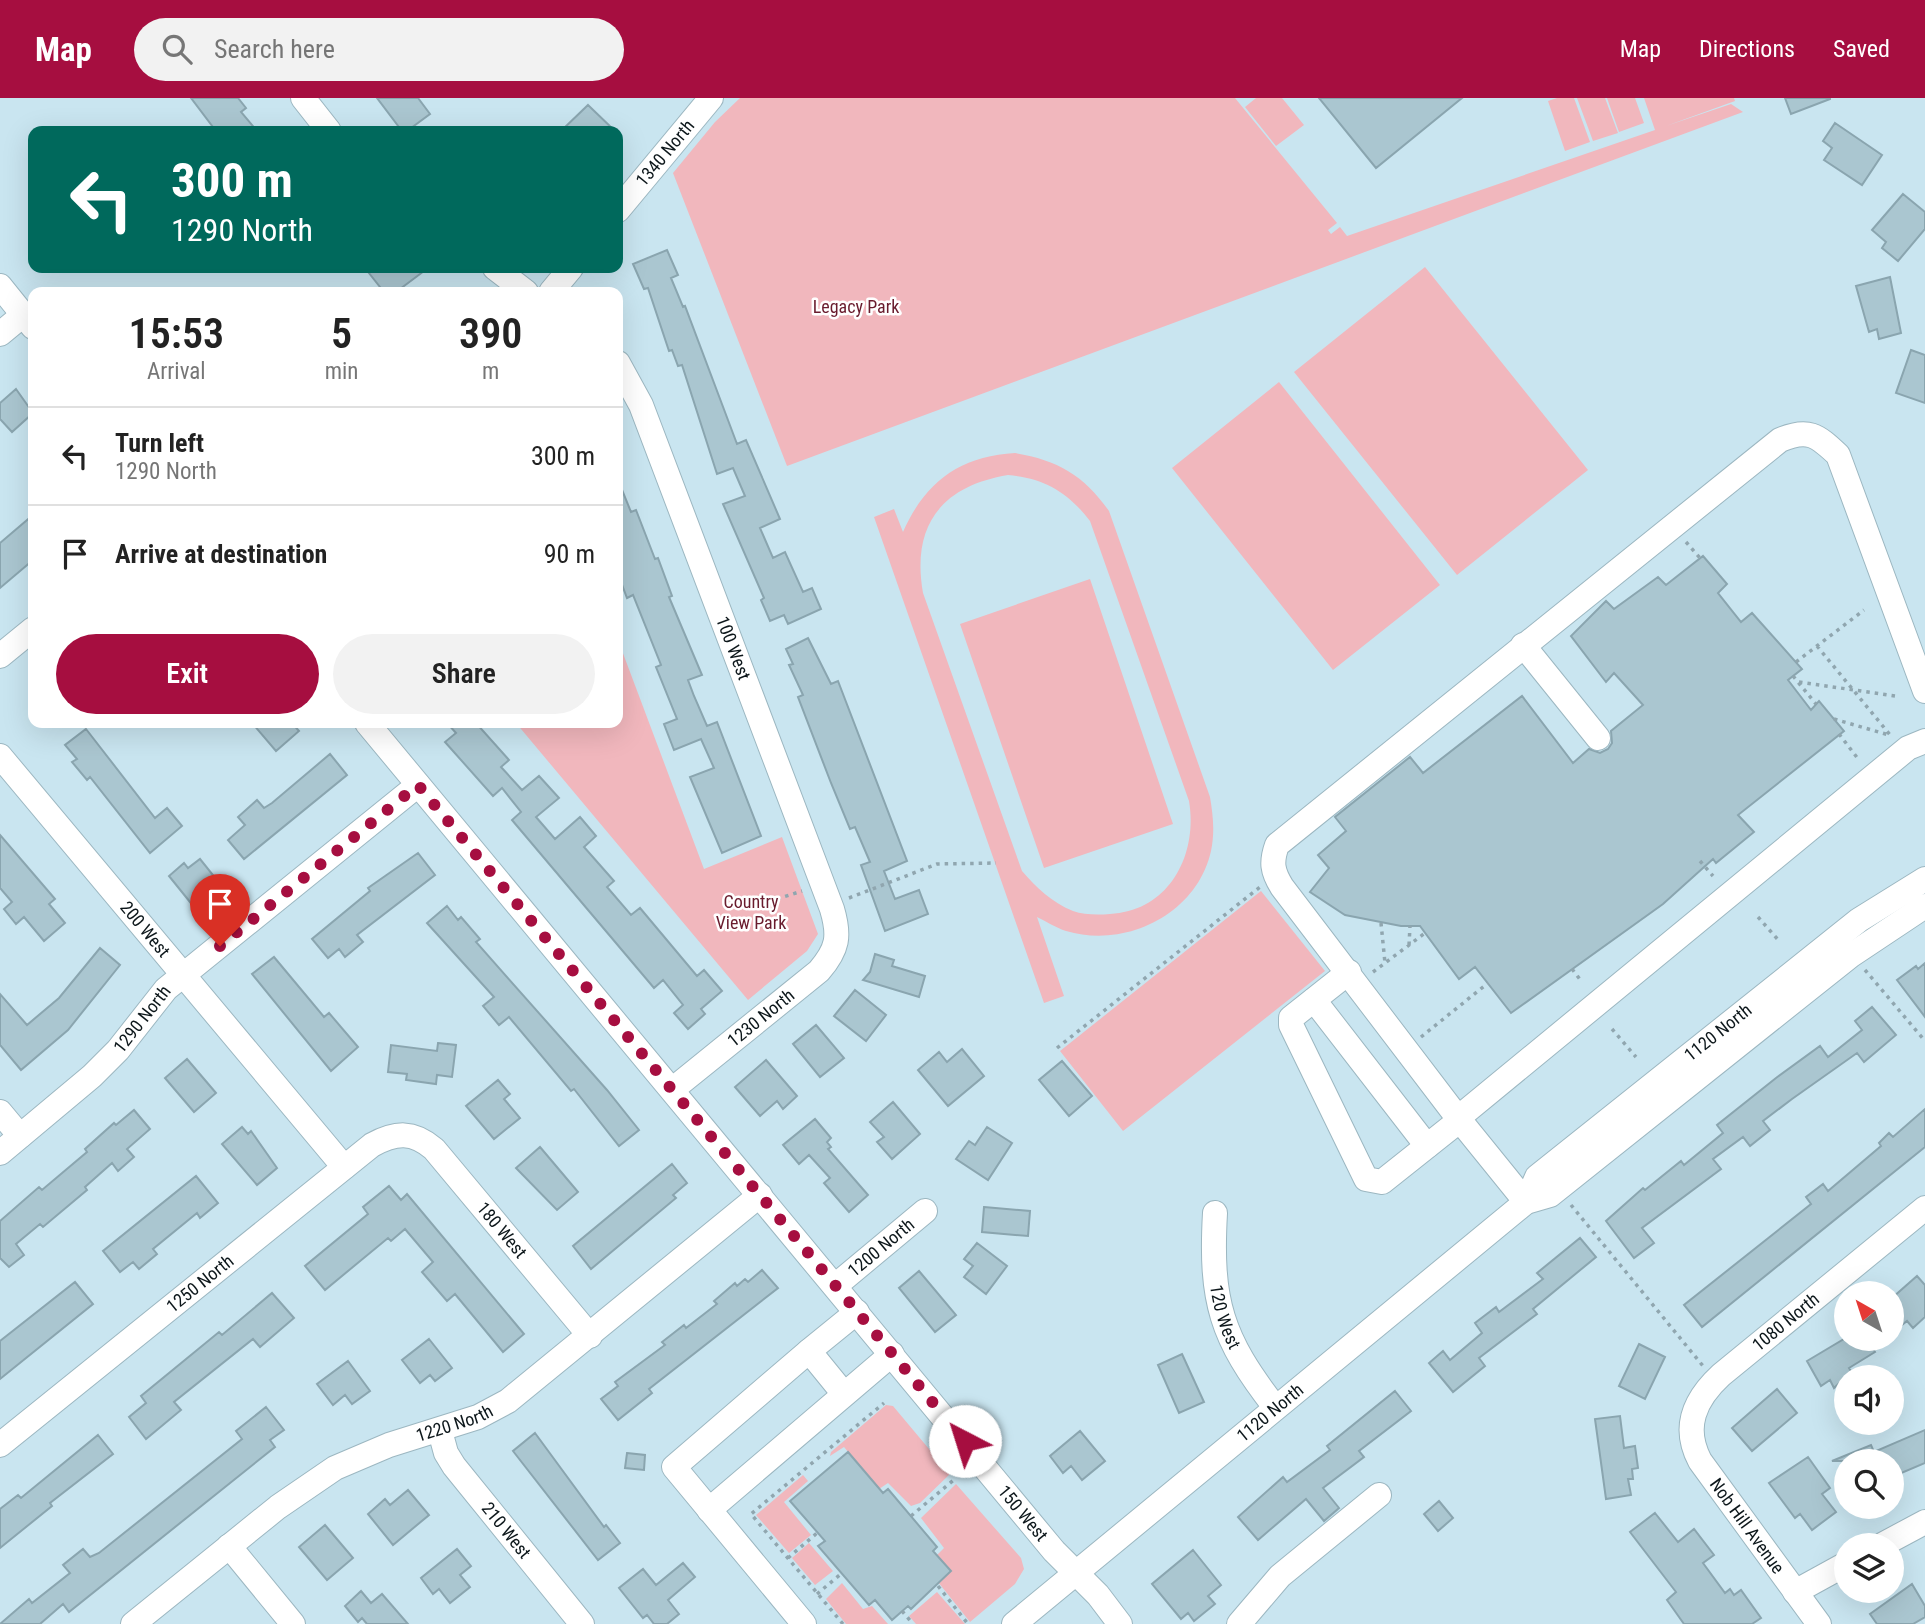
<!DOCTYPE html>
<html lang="en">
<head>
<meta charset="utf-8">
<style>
  :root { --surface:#fff; --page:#f2f2f2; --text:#222; --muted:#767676; --line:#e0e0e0; --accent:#a60e40 }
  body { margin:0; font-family:"Roboto Condensed",sans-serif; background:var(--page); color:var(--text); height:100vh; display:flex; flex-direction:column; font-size:26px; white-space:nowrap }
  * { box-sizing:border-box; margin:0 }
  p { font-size:23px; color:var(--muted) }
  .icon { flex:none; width:38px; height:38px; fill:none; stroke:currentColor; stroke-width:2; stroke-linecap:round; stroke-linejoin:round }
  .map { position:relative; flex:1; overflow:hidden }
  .sheet { position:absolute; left:28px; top:189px; width:595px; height:441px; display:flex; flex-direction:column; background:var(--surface); border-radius:14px; box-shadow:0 7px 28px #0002 }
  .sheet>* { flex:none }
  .guide { position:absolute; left:28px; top:28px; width:595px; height:147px; border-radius:14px; box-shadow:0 7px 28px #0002; background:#00695c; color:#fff; overflow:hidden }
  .needle { width:46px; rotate:321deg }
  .controls { position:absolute; left:1834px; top:1183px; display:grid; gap:14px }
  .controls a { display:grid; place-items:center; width:70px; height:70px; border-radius:50%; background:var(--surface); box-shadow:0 7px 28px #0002; font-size:35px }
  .pin { position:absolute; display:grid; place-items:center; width:60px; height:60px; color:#fff; margin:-72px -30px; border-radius:50% 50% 50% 0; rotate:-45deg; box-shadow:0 0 7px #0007 }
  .pin .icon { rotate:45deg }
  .me { position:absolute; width:77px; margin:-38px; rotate:320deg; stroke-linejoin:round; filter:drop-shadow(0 0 5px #0008) }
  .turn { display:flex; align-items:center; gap:24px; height:147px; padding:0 28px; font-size:32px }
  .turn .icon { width:91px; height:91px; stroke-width:2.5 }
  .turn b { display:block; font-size:49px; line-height:60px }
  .eta { display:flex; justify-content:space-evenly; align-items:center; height:119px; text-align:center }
  .eta b { font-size:42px; font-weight:600; line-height:49px }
  .action { display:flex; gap:14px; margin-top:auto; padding:14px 28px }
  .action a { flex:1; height:80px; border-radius:42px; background:var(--accent); color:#fff; font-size:28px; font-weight:600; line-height:80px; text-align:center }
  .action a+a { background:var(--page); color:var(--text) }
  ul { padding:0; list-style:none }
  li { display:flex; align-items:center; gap:21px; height:98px; padding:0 28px; border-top:2px solid var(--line) }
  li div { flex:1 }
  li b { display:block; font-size:26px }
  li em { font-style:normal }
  header { display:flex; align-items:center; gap:42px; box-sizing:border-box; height:98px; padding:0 35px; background:var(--accent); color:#fff }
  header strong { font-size:33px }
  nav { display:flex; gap:38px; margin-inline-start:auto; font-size:24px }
  .search { width:490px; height:63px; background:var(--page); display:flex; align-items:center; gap:18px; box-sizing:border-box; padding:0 24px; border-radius:38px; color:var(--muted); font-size:26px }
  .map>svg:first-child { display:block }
</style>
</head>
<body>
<header>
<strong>Map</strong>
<div class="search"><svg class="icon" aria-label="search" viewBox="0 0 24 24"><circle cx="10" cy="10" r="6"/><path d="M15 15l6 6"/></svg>Search here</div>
<nav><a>Map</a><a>Directions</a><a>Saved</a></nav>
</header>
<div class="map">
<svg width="1925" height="1526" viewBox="0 0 1925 1526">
  <rect width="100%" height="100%" fill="#c9e5f0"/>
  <path fill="#f1b7bd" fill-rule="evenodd" d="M740,0H1235L1337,125L1328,132L1331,136L1340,129L1347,138L1655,32L1644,0H1734L1735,3L1666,28L1731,6L1743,14L787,368L673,75L715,24Z
    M1256,0H1282L1304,27L1276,48L1245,9Z
    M1557,0H1574L1590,44L1565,53L1548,3Z
    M1577,0H1605L1618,35L1593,43Z
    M1607,0H1635L1644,25L1619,34Z
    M1425,169L1588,372L1457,477L1294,274Z
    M1279,284L1440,487L1333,572L1172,370Z
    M1015,355C1057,362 1084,377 1109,413L1210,699C1213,717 1215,734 1211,753C1197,816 1126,851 1066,833C1056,830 1046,823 1037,819L1064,898L1044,905L874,419L894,411L903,434C925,384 960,358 1015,355ZM1008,377C1044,380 1068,394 1090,423L1189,703C1198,756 1170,813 1110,816C1098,817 1084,817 1073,813C1051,804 1037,790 1022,773L923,495C911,427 942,388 1008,377Z
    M1090,481L1173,726L1044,770L960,526Z
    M618,542L704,771L782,739L818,836L807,853L748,902L516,625H618Z
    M1261,793L1325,873L1123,1033L1060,953Z
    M886,1307L893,1308L950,1376L920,1405L911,1408L888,1385L879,1391L844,1349L830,1358L831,1354Z
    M803,1377L808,1383L784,1404L811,1437L789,1455L756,1417Z
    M956,1386L1021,1460L1024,1471L1015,1486L970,1524L938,1484L951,1473L937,1457L944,1450L921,1420Z
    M809,1445L833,1473L815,1487L792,1460Z
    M842,1485L863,1511L872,1508L888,1526H846L826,1501Z
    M937,1494L965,1526H916L909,1518Z"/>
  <path fill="#aac6d0" stroke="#8aa5af" stroke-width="2" d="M191,0H238L246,10L241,14L257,33H216Z
    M377,0H418L430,16L407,33H402Z
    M1319,0H1462L1376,70Z
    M1785,0H1830V1L1791,16Z
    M588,7L615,33H561Z
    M1835,25L1882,57L1862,87L1824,62L1832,50L1823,43Z
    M1903,96L1925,114V131L1898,163L1882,150L1886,144L1872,132Z
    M667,152L678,177L671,180L683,209L685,208L737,346L746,342L780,421L760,430L773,460L785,454L803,494L812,490L821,511L788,526L784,517L770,523L761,502L764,500L723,406L745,398L733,370L717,376L682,267L678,268L672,252L669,253L648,190L644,191L633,166Z
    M365,170H428L396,194H384Z
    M1890,179L1901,235L1879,241L1877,231L1869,234L1856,188Z
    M1911,252L1925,257V305L1896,295Z
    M16,291L33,315L12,334L0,321V305Z
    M618,382L631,414L636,412L655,461L658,460L672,498L669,499L702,577L688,582L694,598L707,628L717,624L761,738L722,755L690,679L714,670L701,641L674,652L664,626L677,621L656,569L661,567L633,497L627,500L618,476Z
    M33,417V462L0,490V445Z
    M1703,458L1727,486L1718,495L1741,524L1752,515L1802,571L1788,582L1811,612L1819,603L1844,633L1738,717L1754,734L1716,765L1713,761L1663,806L1511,915L1475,869L1459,881L1420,828H1401L1345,817L1310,794L1329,770L1318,757L1346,733L1335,719L1410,659L1423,675L1522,598L1573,665L1589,651L1600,655L1608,651L1612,645L1611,633L1643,607L1614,575L1606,584L1571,538L1606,503L1614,511L1658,479L1666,487Z
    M808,540L831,586L838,583L907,763L884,773L895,801L919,792L928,816L885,833L861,767L870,764L855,729L850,731L831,685L798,599L803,597L789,567L793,566L786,551Z
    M252,625H292L299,633L276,653Z
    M447,625H476L509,662L501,669L522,692L539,678L559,700L536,719L555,741L580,719L596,738L584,749L614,783L607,789L631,817L640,810L697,878L704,872L722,893L701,911L705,916L688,931L674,915L683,907L663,882L654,890L512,722L521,714L502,690L493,698L445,644L456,635Z
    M86,631L155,720L167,710L182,728L150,755L90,679L87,682L72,664L77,661L65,647Z
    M330,656L347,677L244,761L228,742L245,727L238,719L257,702L264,710L272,705Z
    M0,737L55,801L49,806L65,825L44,843L24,819L16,826L4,811L12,804L0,790Z
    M418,755L435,777L357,837L363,844L345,859L339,851L328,860L312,841L370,793L368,790Z
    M200,761L221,787L194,809L169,778L184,765L188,770Z
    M447,808L458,822L461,819L480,841L476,844L607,992L639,1032L619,1048L574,991L571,993L509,919L499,927L483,908L494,899L427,825Z
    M100,850L120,867L68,932L21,972L0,947V896L27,927L59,900Z
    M875,856L894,862L892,868L925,878L919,899L863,882L870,874Z
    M274,859L324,919L329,915L358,949L331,973L252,876Z
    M1925,865V919L1897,882L1916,868L1918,871Z
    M855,892L886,917L866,943L834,918Z
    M1872,909L1896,937L1864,964L1857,955L1792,1001L1763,1023L1770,1032L1750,1048L1743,1039L1713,1061L1721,1071L1642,1130L1654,1145L1634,1160L1606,1123L1643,1090L1645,1092L1681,1063L1684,1067L1723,1035L1717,1027L1776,980L1820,948L1828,959L1862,932L1855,923Z
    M816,927L844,960L820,979L793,946Z
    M438,945L456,947L452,979L437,977L436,986L406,982L407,976L388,974L391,947L437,953Z
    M962,951L984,978L948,1008L918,972L939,954L947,964Z
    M187,961L216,995L194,1014L165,980Z
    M766,962L797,998L783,1011L777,1003L760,1018L735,989Z
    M1062,963L1092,998L1069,1018L1039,982Z
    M498,982L510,996L504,1001L520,1020L494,1041L466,1008Z
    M893,1004L920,1036L892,1061L877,1044L884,1039L870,1024Z
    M1925,1011V1049L1702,1229L1684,1207L1811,1106L1806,1099L1823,1086L1828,1093L1881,1048L1879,1045L1889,1035L1893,1039Z
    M134,1012L150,1031L127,1051L134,1059L118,1073L112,1065L85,1089L87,1092L43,1129L40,1126L16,1146L24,1157L9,1169L0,1160V1123L39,1089L42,1092L87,1054L85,1051L114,1025L116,1027Z
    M815,1021L831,1040L827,1044L831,1049L828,1051L868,1097L849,1114L824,1085L830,1080L809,1057L799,1066L783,1047Z
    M242,1029L248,1036L251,1033L277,1070L257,1087L222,1046Z
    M987,1029L1012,1045L988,1082L956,1061L969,1043L975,1047Z
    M540,1049L578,1094L557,1112L516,1070Z
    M672,1066L687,1085L673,1097L676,1100L591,1171L573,1148Z
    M196,1078L218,1105L200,1120L197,1115L153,1151L157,1156L139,1171L133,1164L120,1174L103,1153Z
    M389,1088L401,1102L407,1096L524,1236L503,1254L455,1196L447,1203L422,1174L433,1164L405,1131L391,1143L388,1140L325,1192L305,1168L368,1116L363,1109Z
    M984,1109L1030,1113L1028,1138L982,1134Z
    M1580,1140L1596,1159L1533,1211L1537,1216L1479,1260L1485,1268L1453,1294L1429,1265L1443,1253L1450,1262L1482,1235L1475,1225L1496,1209L1499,1214L1543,1181L1537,1175Z
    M977,1145L1007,1168L986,1196L964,1179L973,1168L964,1161Z
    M762,1172L778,1190L649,1291L652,1295L618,1322L601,1301L618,1288L615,1284L665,1247L662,1244L684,1227L686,1230L717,1206L714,1203L735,1185L737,1188L745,1181L748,1184Z
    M919,1173L956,1217L935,1234L899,1190Z
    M1917,1178L1925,1187V1219L1913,1230L1907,1223L1892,1235V1200Z
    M75,1184L93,1206L0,1281V1243Z
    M272,1195L294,1220L260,1249L253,1241L174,1304L181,1312L146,1341L129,1319L146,1305L141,1298L219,1234L222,1237Z
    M429,1241L452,1270L435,1283L430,1277L420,1285L402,1262Z
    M1844,1241H1867L1875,1254L1849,1270L1854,1278L1846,1279L1834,1290L1830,1282L1821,1288L1807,1263Z
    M1639,1246L1665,1259L1645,1301L1619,1288Z
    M1182,1256L1204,1304L1179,1315L1158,1267Z
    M348,1263L370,1293L352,1306L345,1297L333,1307L317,1286Z
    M1777,1291L1797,1315L1752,1353L1732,1330Z
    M1395,1293L1411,1313L1359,1353L1364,1359L1323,1390L1339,1410L1324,1423L1306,1401L1258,1442L1238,1419L1283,1379L1287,1384L1330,1352L1327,1348Z
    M266,1309L284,1332L270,1342L275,1349L69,1514L63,1506L40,1526H0L29,1501L32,1505L70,1475L63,1467L83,1451L90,1459L99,1455L242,1341L236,1333Z
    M1620,1318L1624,1350L1635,1348L1638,1370L1632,1371L1633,1381H1628L1631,1397L1606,1401L1595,1321Z
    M1925,1332V1365L1892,1379V1363H1832L1871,1347L1874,1354Z
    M1080,1333L1105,1363L1082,1382L1071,1368L1063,1375L1050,1358Z
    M535,1335L604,1429L606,1427L620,1445L598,1462L513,1353Z
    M98,1337L113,1356L50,1405L52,1408L0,1450V1411L18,1397L21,1400Z
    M848,1354L883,1395L888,1391L937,1449L933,1453L951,1473L911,1511L908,1508L892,1522L875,1502L869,1507L818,1448L825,1443L790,1403Z
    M627,1355L645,1357L644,1372L625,1370Z
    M1808,1359L1830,1390L1822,1396L1836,1414L1812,1432L1800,1416L1795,1420L1769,1385Z
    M408,1392L429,1417L393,1447L368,1416L385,1401L390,1407Z
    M1439,1403L1453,1420L1438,1433L1424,1416Z
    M1655,1415L1678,1444L1694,1431L1714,1457L1703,1465L1725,1495L1730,1491L1734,1497L1741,1492L1761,1520L1752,1526H1684L1667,1502L1676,1494L1630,1434Z
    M325,1427L353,1460L327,1482L299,1449Z
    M457,1451L471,1468L460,1477L470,1489L450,1505L439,1491L433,1496L421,1480Z
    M1193,1452L1221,1487L1208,1498L1215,1506L1194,1523L1188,1515L1181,1521L1152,1486Z
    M683,1465L695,1479L668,1502L679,1516L667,1526H654L647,1517L643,1520L619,1490L643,1471L656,1487Z
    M1912,1486L1925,1508V1519L1913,1526H1877L1870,1516Z
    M361,1493L371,1505L382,1496L408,1526H367L362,1520L358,1524L345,1508Z"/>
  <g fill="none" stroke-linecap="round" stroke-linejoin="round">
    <defs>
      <g id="minor">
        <path d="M303,0L329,33"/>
        <path id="s1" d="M618,112L711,0"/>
        <path d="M495,170L526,194"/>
        <path d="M0,188L33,229"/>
        <path d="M551,194L571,170"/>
        <path d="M0,236L23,217"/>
        <path id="s2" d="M618,265L641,307L832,811C840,838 838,851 819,873L673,991"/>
        <path d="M1523,547L1598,640"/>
        <path d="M0,558L33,531"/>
        <path id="s3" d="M367,625L1054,1453L1098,1497L1120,1526"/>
        <path id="s4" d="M0,658L344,1069"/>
        <path d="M1349,874L1291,920V927L1366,1081L1382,1084L1460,1022"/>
        <path d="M1314,902L1427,1048"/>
        <path d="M0,1014L20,1038"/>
        <path d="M1458,1020L1908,650L1925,643"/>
        <path id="s5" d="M0,1055L92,978L118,952L166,891L418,687"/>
        <path d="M1526,1104L1458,1020L1282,789C1272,773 1271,764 1277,747L1780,342C1808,330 1817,337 1838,357L1925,593"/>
        <path id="s6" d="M1526,1104L1537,1079L1859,822L1925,781"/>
        <path id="s7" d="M1215,1115C1210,1203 1221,1240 1275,1309"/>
        <path id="s8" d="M835,1188L925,1113"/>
        <path d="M809,1253L857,1214"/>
        <path id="s9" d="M440,1333L446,1355L454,1368L582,1526"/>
        <path id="s10" d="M0,1347L372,1047C396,1034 413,1033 434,1051L590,1238"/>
        <path d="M709,1412L892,1256"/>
        <path d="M1882,1447L1925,1424"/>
        <path d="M229,1448L293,1526"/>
        <path d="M1795,1494L1846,1466"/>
        <path id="s11" d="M133,1526L278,1409L335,1370L389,1347L478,1319L508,1303L760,1097"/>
        <path d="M804,1526L674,1369L809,1253L844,1296"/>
        <path id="s12" d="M1014,1526L1526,1104L1550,1097L1850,858L1925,808"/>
        <path d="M1239,1526L1280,1478L1379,1397"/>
        <path id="s13" d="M1819,1526L1700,1363C1682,1329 1695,1301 1721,1277L1925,1110"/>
      </g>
    </defs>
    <use href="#minor" stroke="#9cb7c1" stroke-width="26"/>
    <path stroke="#90a6af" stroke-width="3.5" stroke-dasharray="3.5 5" stroke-linecap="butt" d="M1686,444L1700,460
      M1817,548L1891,638
      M1796,564L1864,512
      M1793,578L1816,606
      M1799,584L1895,598
      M1834,621L1889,637
      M1839,636L1859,662
      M1700,763L1713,778
      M849,800L937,766L996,765
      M777,801L802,793
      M1758,819L1780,844
      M1381,825L1385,865
      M1409,847L1410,828
      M1572,871L1582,884
      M1865,872L1925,943
      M1373,874L1425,835
      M1612,931L1636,959
      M1421,939L1488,885
      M1057,950L1260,789
      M1571,1107L1703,1268
      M911,1418L956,1380
      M788,1460L817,1435
      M938,1488L968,1526
      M817,1496L842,1475
      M902,1513L913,1526
      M843,1526L751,1416L884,1305"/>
    <use href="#minor" stroke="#fff" stroke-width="24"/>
  </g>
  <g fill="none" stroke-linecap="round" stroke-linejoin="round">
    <path stroke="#a60e40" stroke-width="12" stroke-dasharray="0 21.6" d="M220,848L418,687L965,1343"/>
  </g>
  <g text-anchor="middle" stroke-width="5" stroke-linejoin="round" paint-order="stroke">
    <g font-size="18" fill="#0d171b" stroke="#fff">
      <text dy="6" stroke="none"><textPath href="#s1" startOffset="74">1340 North</textPath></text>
      <text dy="6" stroke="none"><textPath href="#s2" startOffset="308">100 West</textPath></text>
      <text dy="6" stroke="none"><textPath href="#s4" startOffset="226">200 West</textPath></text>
      <text transform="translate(761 920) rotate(-39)" y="6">1230 North</text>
      <text dy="6" stroke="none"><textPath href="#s5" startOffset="196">1290 North</textPath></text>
      <text dy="6" stroke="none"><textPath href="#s6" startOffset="259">1120 North</textPath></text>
      <text dy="6" stroke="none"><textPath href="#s10" startOffset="651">180 West</textPath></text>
      <text dy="6" stroke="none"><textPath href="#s8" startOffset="60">1200 North</textPath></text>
      <text dy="6" stroke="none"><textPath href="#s10" startOffset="257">1250 North</textPath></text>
      <text dy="6" stroke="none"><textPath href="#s7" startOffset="105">120 West</textPath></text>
      <text dy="6" stroke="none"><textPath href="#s13" startOffset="382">1080 North</textPath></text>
      <text dy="6" stroke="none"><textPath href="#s12" startOffset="332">1120 North</textPath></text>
      <text dy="6" stroke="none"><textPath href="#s11" startOffset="383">1220 North</textPath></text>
      <text dy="6" stroke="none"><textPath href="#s3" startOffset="1027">150 West</textPath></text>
      <text transform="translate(1747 1428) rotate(54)" y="6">Nob Hill Avenue</text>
      <text dy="6" stroke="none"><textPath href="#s9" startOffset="121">210 West</textPath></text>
    </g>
    <g font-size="18" fill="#691b2d" stroke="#fff">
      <text x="856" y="215">Legacy Park</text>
      <text x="751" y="810">Country<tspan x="751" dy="21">View Park</tspan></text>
    </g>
  </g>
</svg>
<div class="controls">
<a><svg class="needle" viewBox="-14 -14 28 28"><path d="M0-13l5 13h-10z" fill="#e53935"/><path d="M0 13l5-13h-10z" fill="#767676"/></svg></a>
<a><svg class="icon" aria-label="sound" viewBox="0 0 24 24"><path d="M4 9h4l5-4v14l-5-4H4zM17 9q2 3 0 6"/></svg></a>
<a><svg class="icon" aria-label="search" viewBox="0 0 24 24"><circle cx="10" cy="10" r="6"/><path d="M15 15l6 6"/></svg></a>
<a><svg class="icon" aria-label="layers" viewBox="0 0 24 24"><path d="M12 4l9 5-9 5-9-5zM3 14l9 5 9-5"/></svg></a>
</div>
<div class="pin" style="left:220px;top:848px;background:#d93025"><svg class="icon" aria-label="arrive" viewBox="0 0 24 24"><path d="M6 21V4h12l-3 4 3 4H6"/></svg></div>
<svg class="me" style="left:965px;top:1343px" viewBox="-20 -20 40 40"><circle r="19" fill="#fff"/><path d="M0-13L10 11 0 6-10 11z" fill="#a60e40"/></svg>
<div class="guide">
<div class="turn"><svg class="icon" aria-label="left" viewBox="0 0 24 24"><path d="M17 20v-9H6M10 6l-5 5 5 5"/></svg><div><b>300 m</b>1290 North</div></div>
</div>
<section class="sheet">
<div class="eta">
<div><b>15:53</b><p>Arrival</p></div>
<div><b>5</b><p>min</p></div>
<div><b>390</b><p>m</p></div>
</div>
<ul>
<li><svg class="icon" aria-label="left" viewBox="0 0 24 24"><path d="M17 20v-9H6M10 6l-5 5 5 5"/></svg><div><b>Turn left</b><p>1290 North</p></div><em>300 m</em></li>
<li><svg class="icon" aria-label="arrive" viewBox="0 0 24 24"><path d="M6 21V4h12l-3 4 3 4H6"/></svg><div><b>Arrive at destination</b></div><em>90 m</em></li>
</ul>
<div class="action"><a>Exit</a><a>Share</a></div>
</section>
</div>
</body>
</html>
